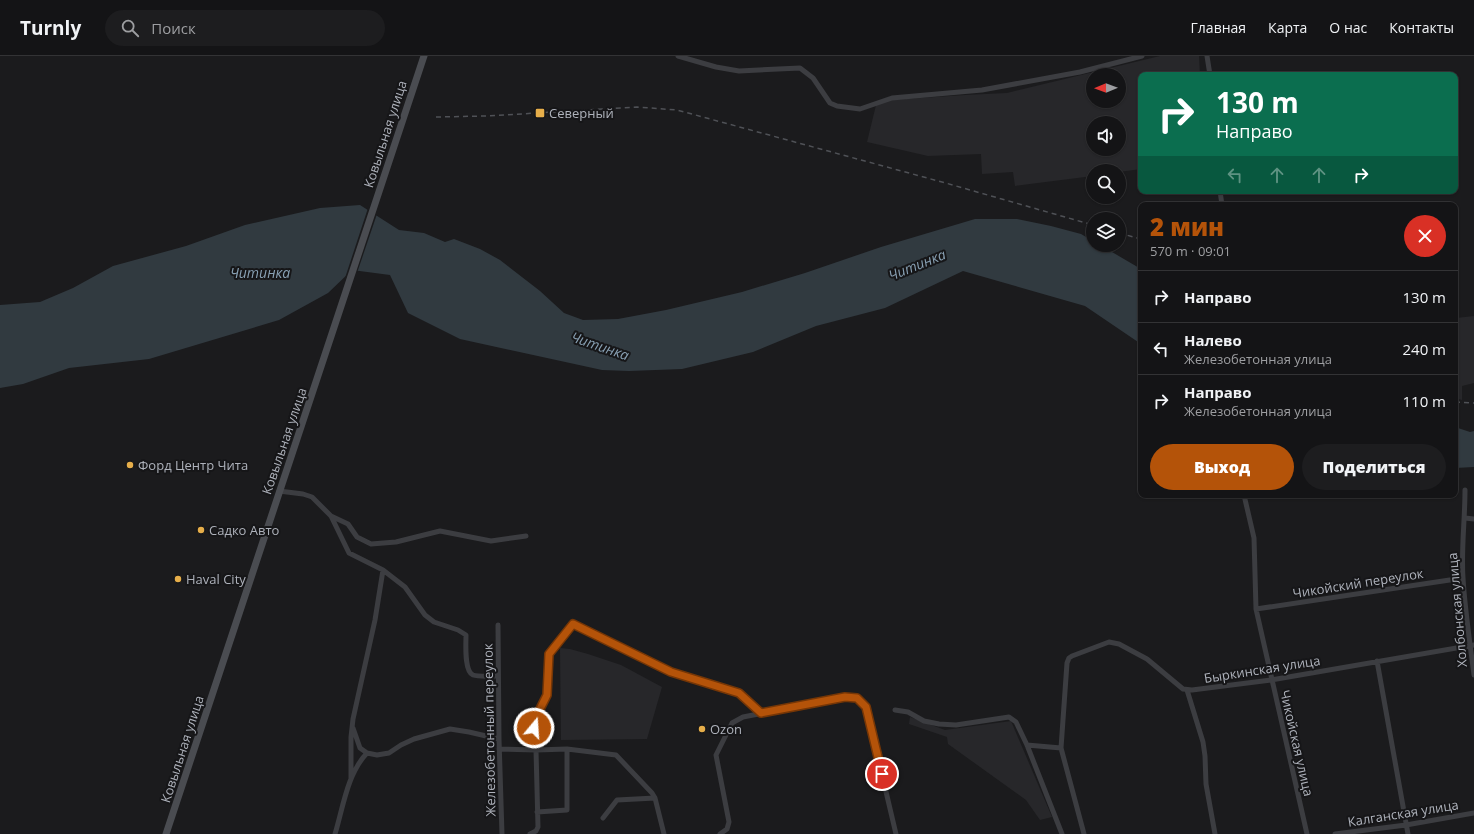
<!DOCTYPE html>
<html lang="ru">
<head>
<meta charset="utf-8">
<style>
  :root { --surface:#141416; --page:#1d1d1f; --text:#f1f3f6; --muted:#9d9ea1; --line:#333335; --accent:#b45309 }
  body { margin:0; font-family:"Open Sans",sans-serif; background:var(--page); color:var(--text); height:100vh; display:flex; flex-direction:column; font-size:15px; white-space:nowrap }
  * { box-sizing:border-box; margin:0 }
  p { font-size:13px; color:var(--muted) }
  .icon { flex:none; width:22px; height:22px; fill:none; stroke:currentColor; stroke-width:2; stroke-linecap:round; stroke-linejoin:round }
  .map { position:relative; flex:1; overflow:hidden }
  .side { position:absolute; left:1138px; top:146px; width:320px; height:296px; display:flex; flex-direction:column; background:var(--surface); border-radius:8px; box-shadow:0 1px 3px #0004,0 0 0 1px var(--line) }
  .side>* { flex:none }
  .hud { position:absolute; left:1138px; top:16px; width:320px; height:122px; border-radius:8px; box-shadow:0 1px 3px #0004,0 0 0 1px var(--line); background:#0b6e4f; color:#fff; overflow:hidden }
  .needle { width:26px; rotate:269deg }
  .controls { position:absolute; left:1086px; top:12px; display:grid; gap:8px }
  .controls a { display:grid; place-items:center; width:40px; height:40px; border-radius:50%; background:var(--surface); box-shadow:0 1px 3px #0004,0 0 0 1px var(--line); font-size:20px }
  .pin { position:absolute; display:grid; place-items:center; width:34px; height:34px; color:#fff; margin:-17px; border:2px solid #fff; border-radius:50%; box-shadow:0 1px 4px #0007 }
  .me { position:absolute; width:44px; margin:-22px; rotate:18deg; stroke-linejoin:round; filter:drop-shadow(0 0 3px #0008) }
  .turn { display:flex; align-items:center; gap:14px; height:84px; padding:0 12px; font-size:18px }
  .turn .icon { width:52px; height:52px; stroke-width:2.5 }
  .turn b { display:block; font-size:28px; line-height:34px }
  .lanes { display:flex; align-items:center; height:38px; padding:0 12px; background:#0003; justify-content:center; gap:20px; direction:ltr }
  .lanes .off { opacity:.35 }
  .round { display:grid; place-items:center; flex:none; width:42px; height:42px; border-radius:21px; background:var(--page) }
  .overview { display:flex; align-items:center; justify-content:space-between; height:68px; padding:0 12px }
  h1 { font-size:24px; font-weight:800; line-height:30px; color:var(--accent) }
  .button { display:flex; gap:8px; margin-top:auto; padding:8px 12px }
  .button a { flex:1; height:46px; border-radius:24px; background:var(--accent); color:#fff; font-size:16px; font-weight:800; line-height:46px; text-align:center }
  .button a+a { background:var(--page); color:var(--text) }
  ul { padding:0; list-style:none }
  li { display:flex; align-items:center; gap:12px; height:52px; padding:0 12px; border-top:1px solid var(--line) }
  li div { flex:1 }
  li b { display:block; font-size:15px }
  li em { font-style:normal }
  header { display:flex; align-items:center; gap:24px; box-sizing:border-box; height:56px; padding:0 20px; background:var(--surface); border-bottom:1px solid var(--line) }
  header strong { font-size:19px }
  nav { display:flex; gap:22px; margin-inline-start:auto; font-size:14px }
  .search { width:280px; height:36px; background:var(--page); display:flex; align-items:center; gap:10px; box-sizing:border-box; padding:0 14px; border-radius:22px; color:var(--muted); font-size:15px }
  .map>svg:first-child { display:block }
</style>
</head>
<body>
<header>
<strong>Turnly</strong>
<div class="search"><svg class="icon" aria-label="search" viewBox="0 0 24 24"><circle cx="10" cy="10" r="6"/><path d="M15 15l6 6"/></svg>Поиск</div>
<nav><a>Главная</a><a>Карта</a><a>О нас</a><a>Контакты</a></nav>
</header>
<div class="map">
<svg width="1474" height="778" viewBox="0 0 1474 778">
  <rect width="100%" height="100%" fill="#1b1b1d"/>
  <path fill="#27272a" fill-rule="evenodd" d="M1160,0H1199L1200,19H1141V113L1119,116V115H1093V120L1015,130L1013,116L982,118L981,98L928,100L867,86L877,45L965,39L1007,37ZM1093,19H1119V45H1093ZM1093,67H1119V93H1093Z
    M1474,260V327L1462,330V344L1455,342V273L1457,272L1456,262Z
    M560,592L570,593L588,598L621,609L662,631L647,683L561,684Z
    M910,661L945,674L1011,665L1052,761L1040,764L1026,744L948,688L947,681L909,668Z"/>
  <path fill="#313a40" d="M360,149L399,174L424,177L445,186L454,183L480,193L500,204L540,235L564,257L583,264L618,263L666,254L742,236L805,217L881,191L975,163H1017L1051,170L1081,178L1093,185V189H1100L1141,213V288L1085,250L963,215L885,252L816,270L753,296L682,313L629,315L602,314L460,283L408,257L390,219L352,214L328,237L279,264L149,303L69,312L23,328L0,332V249L40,246L73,232L113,210L186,190L245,169L320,152Z
    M1455,371L1470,376L1474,375V411L1455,412Z"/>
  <path fill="#1b1b1d" d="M368,152L377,158L357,217H352L344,225Z"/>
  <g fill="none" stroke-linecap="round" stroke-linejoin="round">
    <path stroke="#3c3d41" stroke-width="5" d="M678,0L716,11L739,15L800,12L813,22L830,47L837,50L860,53L892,42L982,34L1080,16L1142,0
      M1207,0L1210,19
      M1220,135L1222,149
      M1465,434C1465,464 1461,493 1463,522C1465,555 1470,587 1474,619
      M279,435L303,438L312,441L331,460L349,497L383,514L405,531L425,559L434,566L458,574L466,579C466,588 464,615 473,619C479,621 491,620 498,620
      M1244,439L1254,482L1256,553L1307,778
      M331,460L348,468L357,481L371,488L396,486L440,475L491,485L526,480
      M1465,462L1474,463
      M1256,553L1463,522
      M498,569L499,683L502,778
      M1377,605L1408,778
      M1187,634L1203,686L1205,700L1206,728L1215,778
      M895,654L908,656L924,665L939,668L956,669L1009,661L1016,666L1027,689L1062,778
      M353,672L360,692L367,697
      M1027,689L1061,692
      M499,693L536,694L567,693L616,699L652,737L655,742L664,778
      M529,694L536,661L547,639L549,598L573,568L671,617L739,637L761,657
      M351,722V681L353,663L375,564L383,514
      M537,756L567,754V693
      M603,762L617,744L655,742
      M335,778C343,752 347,718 367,697L377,699L389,697L401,689L414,683L450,673L469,676L499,683
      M530,778L536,775L538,771L536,694
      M720,778L727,773L729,766L716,699L732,667L743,661L845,641L857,642L866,651L896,778
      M1084,778L1061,692L1067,607L1069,602L1072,600L1109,586L1119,588L1147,603L1183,633L1192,634L1271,624L1474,589
      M1335,778L1406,769L1474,757"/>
    <path stroke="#4a4c51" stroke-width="7" d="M166,778L424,0"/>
    <path stroke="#4f5156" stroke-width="1.5" stroke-dasharray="5 4" stroke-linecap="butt" d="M436,61L487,60L637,51L677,54L942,126L1093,169
      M1119,177L1141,183
      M1455,346L1474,347"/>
  </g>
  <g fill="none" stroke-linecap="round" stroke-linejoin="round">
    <defs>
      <path id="route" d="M534,672L539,655L547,639L549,598L573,568L671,616L739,637L761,657L845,641L857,642L866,651L882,718"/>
    </defs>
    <use href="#route" stroke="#753606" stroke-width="10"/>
    <use href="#route" stroke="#b45309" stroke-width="7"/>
  </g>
  <g fill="#e6ae4a" stroke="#161618" stroke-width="1.5">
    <rect x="535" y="52" width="10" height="10" rx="2"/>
    <circle cx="130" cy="409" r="4"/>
    <circle cx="201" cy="474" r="4"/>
    <circle cx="178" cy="523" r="4"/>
    <circle cx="702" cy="673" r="4"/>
  </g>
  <g text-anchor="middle" stroke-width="4" stroke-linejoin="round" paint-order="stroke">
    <g font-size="13" fill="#aeb2bb" stroke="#161618" text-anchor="start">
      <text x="549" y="62">Северный</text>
      <text x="138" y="414">Форд Центр Чита</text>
      <text x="209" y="479">Садко Авто</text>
      <text x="186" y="528">Haval Сity</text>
      <text x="710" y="678">Ozon</text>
    </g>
    <g font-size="13" fill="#aeb2bb" stroke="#161618">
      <text transform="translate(385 78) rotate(-72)" y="5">Ковыльная улица</text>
      <text transform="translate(284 385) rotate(-71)" y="5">Ковыльная улица</text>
      <text transform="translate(1358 527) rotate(-9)" y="5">Чикойский переулок</text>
      <text transform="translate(1457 554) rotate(-95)" y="5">Холбонская улица</text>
      <text transform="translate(1262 613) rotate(-9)" y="5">Быркинская улица</text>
      <text transform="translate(489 674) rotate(-91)" y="5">Железобетонный переулок</text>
      <text transform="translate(1297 687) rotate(77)" y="5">Чикойская улица</text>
      <text transform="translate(182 693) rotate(-72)" y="5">Ковыльная улица</text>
      <text transform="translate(1403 757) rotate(-9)" y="5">Калганская улица</text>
    </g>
    <g font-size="14" font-style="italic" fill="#88a0b3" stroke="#161618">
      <text transform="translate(917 209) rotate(-22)" y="5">Читинка</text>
      <text x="260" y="222">Читинка</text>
      <text transform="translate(600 290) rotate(19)" y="5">Читинка</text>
    </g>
  </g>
</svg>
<div class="controls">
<a><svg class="needle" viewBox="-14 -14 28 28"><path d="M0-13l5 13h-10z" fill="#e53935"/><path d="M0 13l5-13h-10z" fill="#9d9ea1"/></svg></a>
<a><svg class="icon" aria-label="sound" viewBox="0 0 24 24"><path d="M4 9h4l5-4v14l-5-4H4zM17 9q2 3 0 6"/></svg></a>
<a><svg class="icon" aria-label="search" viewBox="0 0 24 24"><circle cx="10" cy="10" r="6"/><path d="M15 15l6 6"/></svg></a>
<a><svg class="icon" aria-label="layers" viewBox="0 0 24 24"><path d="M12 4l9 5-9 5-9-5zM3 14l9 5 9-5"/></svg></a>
</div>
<div class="pin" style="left:882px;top:718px;background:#d93025"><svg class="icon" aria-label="arrive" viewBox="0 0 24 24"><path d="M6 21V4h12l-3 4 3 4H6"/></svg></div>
<svg class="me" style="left:534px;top:672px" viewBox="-20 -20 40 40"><circle r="17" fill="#b45309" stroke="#fff" stroke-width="3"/><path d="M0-11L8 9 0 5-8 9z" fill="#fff"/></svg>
<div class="hud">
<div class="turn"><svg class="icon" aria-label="right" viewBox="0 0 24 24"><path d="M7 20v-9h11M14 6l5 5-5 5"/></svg><div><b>130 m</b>Направо</div></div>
<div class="lanes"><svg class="icon off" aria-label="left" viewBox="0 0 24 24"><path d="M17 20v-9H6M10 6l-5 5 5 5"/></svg><svg class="icon off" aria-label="ahead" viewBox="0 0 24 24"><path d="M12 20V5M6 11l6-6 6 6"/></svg><svg class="icon off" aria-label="ahead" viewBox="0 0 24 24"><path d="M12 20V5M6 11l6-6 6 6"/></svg><svg class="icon" aria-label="right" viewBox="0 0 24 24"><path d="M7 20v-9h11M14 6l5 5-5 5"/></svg></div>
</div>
<section class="side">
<div class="overview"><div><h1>2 мин</h1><p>570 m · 09:01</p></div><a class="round" style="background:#d93025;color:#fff"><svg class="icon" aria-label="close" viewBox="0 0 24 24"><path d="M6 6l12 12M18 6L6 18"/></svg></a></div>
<ul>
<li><svg class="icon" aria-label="right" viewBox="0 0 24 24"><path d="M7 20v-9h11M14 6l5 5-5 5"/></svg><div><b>Направо</b></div><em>130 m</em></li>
<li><svg class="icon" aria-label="left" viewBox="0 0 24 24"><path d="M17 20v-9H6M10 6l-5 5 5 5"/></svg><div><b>Налево</b><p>Железобетонная улица</p></div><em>240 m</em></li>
<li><svg class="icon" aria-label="right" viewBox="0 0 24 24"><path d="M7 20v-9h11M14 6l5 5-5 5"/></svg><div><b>Направо</b><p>Железобетонная улица</p></div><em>110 m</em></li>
</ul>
<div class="button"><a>Выход</a><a>Поделиться</a></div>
</section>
</div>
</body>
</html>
